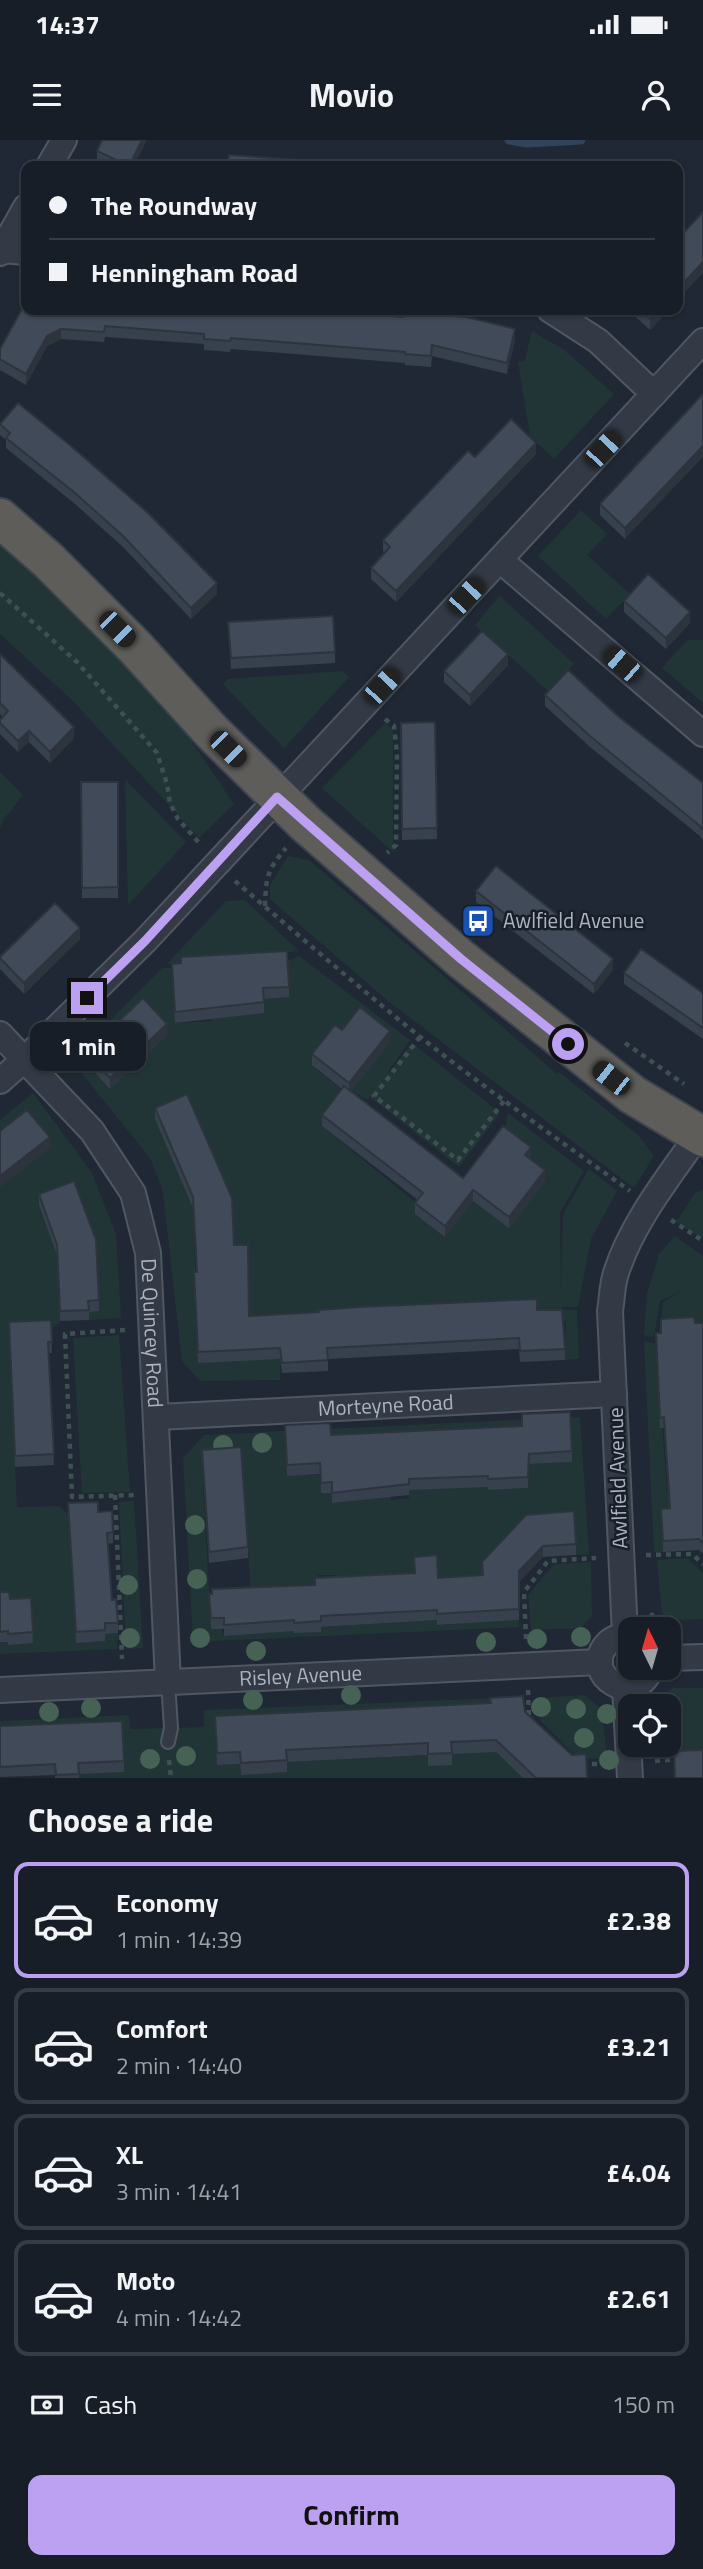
<!DOCTYPE html>
<html lang="en">
<head>
<meta charset="utf-8">
<style>
	:root { --surface:#171e27; --page:#242b33; --text:#f1f3f6; --muted:#9ea2a7; --line:#363c44; --accent:#bca0f2 }
	body { margin:0; font-family:"Titillium Web",sans-serif; background:var(--page); color:var(--text); height:100vh; display:flex; flex-direction:column; font-size:26px; white-space:nowrap }
	* { box-sizing:border-box; margin:0 }
	p { font-size:23px; color:var(--muted) }
	.icon { flex:none; width:38px; height:38px; fill:none; stroke:currentColor; stroke-width:2; stroke-linecap:round; stroke-linejoin:round }
	.map { position:relative; height:1638px; overflow:hidden }
	.sheet { display:flex; flex-direction:column; background:var(--surface); flex:1 }
	.sheet>* { flex:none }
	.top-card { position:absolute; left:21px; top:21px; width:662px; height:154px; border-radius:14px; box-shadow:0 2px 5px #0004,0 0 0 2px var(--line); display:grid; align-content:center; height:154px; padding:0 28px; background:var(--surface) }
	.needle { width:46px; rotate:355deg }
	.controls { position:absolute; left:618px; top:1477px; display:grid; gap:14px }
	.controls a { display:grid; place-items:center; width:63px; height:63px; border-radius:14px; background:var(--surface); box-shadow:0 2px 5px #0004,0 0 0 2px var(--line); font-size:35px }
	.end { position:absolute; width:32px; height:32px; margin:-16px; border:9px solid #bca0f2; background:#111; box-shadow:0 0 0 4px #111 }
	.from { border-radius:50% }
	.bubble { position:absolute; height:49px; border-radius:14px; background:var(--surface); box-shadow:0 2px 5px #0004,0 0 0 2px var(--line); font-size:23px; font-weight:700; line-height:49px; text-align:center }
	.car { position:absolute; width:21px; height:42px; margin:-21px -10px; border-radius:9px; box-shadow:0 0 5px 2px #0007; background:linear-gradient(#222 24%,#8ab4d8 0 40%,#222 0 76%,#8ab4d8 0 86%,#222 0) }
	.top-card b { display:flex; align-items:center; gap:24px; height:66px; font-size:26px }
	.top-card b+b { border-top:2px solid var(--line) }
	.top-card i { width:18px; height:18px; background:var(--text) }
	ul { padding:0; list-style:none }
	li { display:flex; align-items:center; gap:21px; height:116px; margin:0 14px 10px; padding:0 14px; border:4px solid var(--line); border-radius:14px }
	li div { flex:1 }
	li b { display:block; font-size:26px }
	li em { font-style:normal; font-weight:700 }
	li.current { border-color:var(--accent) }
	li>.icon { width:63px; height:63px; stroke-width:1.5 }
	h2 { padding:0 28px; font-size:32px; line-height:84px }
	.pay { display:flex; align-items:center; gap:18px; height:77px; padding:0 28px; font-size:26px }
	.pay p { margin-inline-start:auto }
	.cta { display:flex; gap:14px; margin-top:auto; padding:14px 28px }
	.cta a { flex:1; height:80px; border-radius:14px; background:var(--accent); color:#111; font-size:28px; font-weight:700; line-height:80px; text-align:center }
	.status { display:flex; justify-content:space-between; align-items:center; height:49px; padding:0 35px; background:var(--surface); direction:ltr }
	.status svg { height:19px; fill:currentColor }
	header { display:flex; justify-content:space-between; align-items:center; height:91px; padding:0 28px; background:var(--surface); font-size:32px; font-weight:700 }
	.map>svg:first-child { display:block }
</style>
</head>
<body>
<div class="status"><b>14:37</b><svg viewBox="0 0 49 12"><path d="M0 12V9h3v3zM5 12V6h3v6zM10 12V3h3v9zM15 12V0h3v12zM26 1h20v11H26zM47 4h2v5h-2z"/></svg></div>
<header><svg class="icon" aria-label="menu" viewBox="0 0 24 24"><path d="M4 6h16M4 12h16M4 18h16"/></svg>Movio<svg class="icon" aria-label="person" viewBox="0 0 24 24"><circle cx="12" cy="8" r="4"/><path d="M4 21q1-7 8-7t8 7"/></svg></header>
<div class="map">
<svg width="703" height="1638" viewBox="0 0 703 1638">
	<rect width="100%" height="100%" fill="#1f2834"/>
	<!-- green -->
	<path fill="#223536" fill-rule="evenodd" d="M532,191l32,19 50,44 -60,65 -24,-23 -12,-74 7,-2z
		M581,370l26,24 -20,21 43,39 -24,25 -68,-63z
		M0,401l72,67 110,119 52,77 -35,34 -126,-137 -73,-67z
		M500,456l74,68 -26,27 -73,-66z
		M687,500h16v63l-41,-35z
		M342,531l7,6 -65,71 -61,-64 5,-5z
		M385,583l8,6v123l-71,-64z
		M0,632l23,23 -20,25 -3,9z
		M125,639l61,63 -58,63z
		M288,716l21,4 248,214 2,-2 79,63 16,21 -20,32 -246,-187 -118,-102v-14z
		M245,760l54,51 -132,13 59,-63z
		M299,816l111,84 -30,44 32,-41 88,70 -41,54 -89,-70 -3,3 -55,-34 27,21 5,10 -22,29 99,81 23,30 59,-100 5,-24 76,58 -24,42 1,78 2,-77 26,-45 28,22 -26,48 -13,68h-16v3h15l2,49 -14,1 1,-39h-29l-257,30v29l-80,1 -18,-20 -19,-169 -13,-34 -79,-98 91,-92h19l-6,55 36,-2v-18l78,-6 -2,-36zM194,1090l45,131 -41,1z
		M33,953l59,80 24,61 5,84 -32,2 -1,-8 11,-1 -41,-46 2,56 -9,9 -42,3 8,174 42,-1 9,8 8,128 29,-1v-7l13,-1 -1,16 -117,5v-12l32,-1 -32,-42v-479z
		M703,1050v49l-27,-17 20,-30z
		M675,1096l28,20v78l-42,-4 2,-28 17,-10 -20,9 -6,36 -10,-2 3,-41 12,-40z
		M119,1195l11,157 -48,1 -9,-155z
		M644,1201l12,3 11,147 36,-1 -42,30 2,32h-9z
		M580,1277l9,137 -13,1 -2,-33 -92,51 3,49 34,-2v7l-326,15 -10,-184 21,-23zM285,1296l237,1 50,25 -43,2 -1,24 -39,2 -1,-13 -79,13v8l-18,2 -1,-9 -39,10 -19,2v-10h-11l-1,-18h-33zM241,1319l13,174 -30,3 -3,-7h-10l-9,-168zM318,1435h18l1,13 78,-5 47,41 -24,1 -1,-5 -116,7 -6,-38z
		M134,1361l9,147 -17,1 -7,-147z
		M687,1418l16,15v46l-29,1 -12,-7 -5,-53z
		M591,1422l1,54 -11,12 -50,2 -3,-35 26,-31z
		M672,1548h31v61l-2,3 -37,2v-9h4v-39h-5v-7z
		M585,1555l17,15 5,49h-28l-38,-38 -2,-23z
		M523,1557l-31,52 32,29h-445l-79,-41v-16l129,-6 1,14 74,-2v-17zM476,1576l-25,38 -165,8 -45,12 -1,-10 -23,1z"/>
	<g fill="none" stroke-linecap="round" stroke-linejoin="round">
		<!-- stream -->
		<path stroke="#33435c" stroke-width="9" d="M509,0l18,3 54,-3"/>
		<defs>
			<path id="service" d="M168,1602l3,-14 -3,-46"/>
			<g id="minor">
				<path d="M49,26l15,-26"/>
				<path d="M2,110l24,2"/>
				<path d="M0,113l26,-46"/>
				<path d="M550,170l48,31 56,53"/>
				<path d="M500,420l203,174"/>
				<path id="s1" d="M0,894l92,97 41,62 15,60 20,429"/>
				<path d="M0,941l26,-23 119,-117 558,-600"/>
				<path id="s2" d="M158,1277l456,-23"/>
				<path d="M625,1495l-15,-324c2,-12 2,-26 6,-38 17,-53 56,-100 87,-145"/>
				<path d="M630,1496c-9,-1 -18,2 -24,9 -25,31 30,64 45,23"/>
				<path d="M668,1518l35,-1"/>
				<path d="M625,1548l5,90"/>
				<path id="s3" d="M0,1550l600,-28"/>
			</g>
			<path id="trunk" d="M0,378l49,43 85,85 78,86 94,92 155,135 172,136 70,42"/>
		</defs>
		<!-- service casing -->
		<use href="#service" stroke="#505763" stroke-width="16"/>
		<!-- minor casing -->
		<use href="#minor" stroke="#505763" stroke-width="28"/>
		<!-- trunk casing -->
		<use href="#trunk" stroke="#3d444f" stroke-width="42"/>
		<!-- path -->
		<path stroke="#3f5053" stroke-width="4.5" stroke-dasharray="5 5" stroke-linecap="butt" d="M0,453l77,69 80,91 10,31 3,19 8,16 22,25
			M385,579l9,7 3,27 -1,92 -9,8
			M235,741c61,52 122,105 184,155 68,54 140,104 211,155
			M265,766c1,-29 2,-36 21,-58
			M420,897l-46,59 84,64 46,-59
			M625,903l59,41
			M671,1080l32,21
			M125,1190l-60,4 7,163 62,-2
			M115,1355l7,164
			M646,1415l46,-1 11,10
			M651,1473l4,7 19,11
			M526,1499l-2,-47 24,-31 48,-3
			M528,1550l1,26 3,3
			M169,1620l2,18
			M655,1621l23,-2
			M582,1624h23"/>
		<!-- service -->
		<use href="#service" stroke="#333a45" stroke-width="12"/>
		<!-- minor -->
		<use href="#minor" stroke="#333a45" stroke-width="24"/>
		<!-- trunk -->
		<use href="#trunk" stroke="#5e5d5a" stroke-width="38"/>
	</g>
	<!-- trees -->
	<g fill="#466255">
		<circle cx="262" cy="1303" r="10"/>
		<circle cx="223" cy="1305" r="10"/>
		<circle cx="195" cy="1385" r="10"/>
		<circle cx="197" cy="1439" r="10"/>
		<circle cx="128" cy="1445" r="10"/>
		<circle cx="581" cy="1497" r="10"/>
		<circle cx="130" cy="1498" r="10"/>
		<circle cx="200" cy="1498" r="10"/>
		<circle cx="537" cy="1499" r="10"/>
		<circle cx="486" cy="1502" r="10"/>
		<circle cx="256" cy="1511" r="10"/>
		<circle cx="351" cy="1555" r="10"/>
		<circle cx="253" cy="1560" r="10"/>
		<circle cx="541" cy="1567" r="10"/>
		<circle cx="91" cy="1568" r="10"/>
		<circle cx="576" cy="1569" r="10"/>
		<circle cx="49" cy="1572" r="10"/>
		<circle cx="607" cy="1574" r="10"/>
		<circle cx="584" cy="1598" r="10"/>
		<circle cx="186" cy="1616" r="10"/>
		<circle cx="150" cy="1619" r="10"/>
		<circle cx="609" cy="1620" r="10"/>
	</g>
	<!-- wall -->
	<path fill="#37404d" d="M97,11l37,15h-27l-10,-5z
		M22,169l493,31 -8,34 -75,-18 -1,11 -26,-2v-2l-174,-14 -1,3 -26,-2v-6l-99,-7 -1,5 -43,-3 -14,7 -21,39 -26,-15v-21z
		M628,170h41l-19,20z
		M703,254l-78,145 -25,-24v-11z
		M0,284l217,170 -26,25 -68,-72 -48,-43 -69,-56v-8l-6,-5z
		M536,314l-140,148 -25,-23v-11l14,-15 -2,-2v-11l92,-83z
		M624,461l66,22 -24,26 -42,-37z
		M228,482l107,30v11l-104,6z
		M0,514l74,84 -24,25 -21,-21 -11,10 -18,-18v-14l3,-3 -3,-3z
		M508,525l-38,41 -26,-24v-11z
		M545,555l158,88v58l-3,-5 -110,-89 -45,-41z
		M435,582l2,117 -35,1 -1,-117z
		M81,642h37v116h-36z
		M476,751l137,79 -19,24 -118,-92z
		M80,799l-56,55 -24,-25v-12z
		M172,824l117,23v10l-25,2v14l-89,10z
		M624,833l79,20v46l-79,-55z
		M342,890l48,12 -39,49 112,87 68,-20 -1,1 15,22 -36,47 -36,-27 -28,36 -30,-23v-11l3,-3 -96,-74v-11l20,-26 -30,-24v-11z
		M167,895l-57,54 -24,-26v-10z
		M155,968l79,137 15,71 288,-6 28,39v11l-45,2 -1,-13 -191,10v12l-46,2 -2,-14 -82,4 -4,-80v-11h3l-4,-64 -38,-89z
		M39,1054l60,106v11l-10,1v8l-29,1 -3,-66 -18,-50z
		M51,1180l1,33h-3l5,112 -39,2 -6,-134z
		M695,1183h8v231l-4,-4 -36,2 -2,-43 8,-1 -5,-80h-4l-4,-84 5,-11z
		M285,1285l46,10 241,16v11l-43,2 -1,24 -40,2v-3l-79,3v5l-77,8v-10h-11l-1,-19 -33,2z
		M202,1310l46,97v11l-39,5z
		M68,1363l30,9 15,20v11l-5,1 4,56 6,23v10l-13,1v7l-29,2z
		M526,1375l50,29v11l-33,2 -24,25v38l-82,5v-5l-116,7v5l-27,1v-2l-70,5v-7h-13l-2,-35 106,-9 167,-10v-13z
		M0,1448v4l10,7 21,-1 2,45 -25,2v-3h-8z
		M525,1572l62,66h-64l-27,-26 -44,2v11l-24,1v-11l-141,7v10l-46,3 -1,-11 -23,1 -2,-49z
		M0,1586l124,35v11l-45,2v4h-24v-3l-55,2z"/>
	<!-- shaded-wall -->
	<path fill="#2d343e" d="M142,0h5l-13,26h-5z
		M703,122v11l-26,28v-11z
		M659,170h10l-19,20v-11z
		M61,189v10l-14,7 -21,39v-11l21,-38z
		M515,189v11l-8,34v-11z
		M536,303v11l-140,148v-11z
		M703,306v11l-78,82v-11z
		M217,443v11l-26,25v-11z
		M690,472v11l-24,26v-11z
		M508,514v11l-38,41v-11z
		M74,587v11l-24,25v-11z
		M29,591v11l-11,10v-11z
		M80,788v11l-56,55v-11z
		M613,819v11l-19,24v-10z
		M167,884v11l-57,54v-11z
		M390,891v11l-41,52v-11z
		M50,997v11l-50,39v-11z
		M531,1007v11l-6,8v-11z
		M545,1030v11l-36,47v-11z
		M473,1050v11l-28,36v-11z
		M543,1406v11l-24,25v-11z"/>
	<!-- building -->
	<path fill="#404a59" stroke="#2d343e" stroke-width="2" d="M102,0h40l-13,26 -32,-15z
		M229,15l147,11h-148z
		M703,72v50l-26,28v-50z
		M26,167v3h290l87,7 1,-4 63,4 48,12 -8,34 -75,-18 -1,11 -26,-2v-2l-174,-14 -1,3 -26,-2v-5l-99,-8 -1,6 -43,-3 -14,7 -21,38 -26,-15v-10l22,-40z
		M639,170h20l-9,9z
		M703,254v52l-78,82 -25,-24z
		M18,263l53,43 77,67 69,70 -26,25 -68,-72 -48,-43 -69,-55 4,-5 -10,-9z
		M511,279l25,24 -140,148 -25,-23 19,-21 -7,-7 85,-89 7,6z
		M648,434l42,38 -24,26 -42,-37z
		M333,476l2,36 -104,6 -3,-36z
		M482,491l26,23 -38,41 -26,-24z
		M0,514l74,73 -24,25 -21,-21 -11,10 -18,-18v-3l8,-9 -8,-8z
		M568,530l51,47 84,66v47l-3,-4 -110,-90 -45,-41z
		M435,582l2,106 -35,1 -1,-106z
		M81,642h37v105l-36,1z
		M496,726l117,93 -19,25 -118,-93z
		M55,763l25,25 -56,55 -24,-25v-1z
		M641,809l62,44v35l-79,-55z
		M287,811l2,36 -26,1 1,14 -89,10 -3,-48 9,-1v-6z
		M143,858l24,26 -57,54 -24,-25z
		M360,867l30,24 -41,52 -37,-29 23,-29 7,5z
		M344,946l119,92 40,-52 28,21 -6,8 20,15 -36,47 -36,-27 -28,36 -30,-23 8,-10 -101,-78z
		M187,954l45,104 2,47h14l1,71 70,-4v-2l40,-3 178,-8v11h25l3,39 -45,2 -1,-13 -192,10 1,12 -46,3 -2,-15 -82,4 -4,-80h3l-4,-75 -38,-89z
		M27,970l23,27 -50,39v-45z
		M74,1041l22,59 3,60 -11,1 1,9 -29,1 -3,-66 -18,-51z
		M694,1177l1,6h8v220l-4,-4 -36,2 -2,-32 9,-1 -6,-91 -4,1 -4,-85h5v-14z
		M51,1180l1,22h-4l6,112 -39,2 -6,-134z
		M570,1272l2,39 -43,3 -1,23 -40,2v-3l-79,3v5l-77,9v-11l-11,1 -1,-20 -33,2 -2,-40 45,-2 1,12 191,-9v-12z
		M241,1307l7,100 -39,5 -7,-102z
		M98,1362v10l14,-1 1,21 -6,1 5,67 4,-1 2,24h-13v7l-29,2 -8,-129z
		M574,1371l2,33 -33,2 -24,25v38l-82,5v-4l-116,6v5l-27,2v-3l-70,5v-7h-13l-2,-24h3v-5l103,-4v-7l100,-5 -1,-16 23,-2 1,23 45,-3 -1,-13 44,-47z
		M0,1448v4h9l1,7 21,-1 2,34 -25,2v-3l-8,1z
		M523,1556l2,16 47,43 14,-1 1,24h-51l-40,-38 -45,2 1,11 -24,1v-11l-142,7 1,10 -46,3 -1,-11 -23,1 -2,-37 276,-13 -1,-5z
		M122,1581l2,40 -46,2 1,11 -23,1 -1,-11 -55,3v-41z
		M703,1610v28h-28l-1,-27z"/>
	<g fill="none" stroke-linecap="round" stroke-linejoin="round">
		<!-- route -->
		<path stroke="#bca0f2" stroke-width="9" d="M87,858l58,-57 132,-144 184,162 107,85"/>
	</g>
	<!-- icons -->
	<defs>
		<symbol id="bus-square" viewBox="-11 -11 22 22"><rect x="-9" y="-9" width="18" height="18" rx="4" fill="#1a4fb4" stroke="#181f29"/><path d="M-5-6H5V4H4V6H2V4H-2V6H-4V4H-5ZM-3.5-4V0h7V-4ZM-3.5 1.2v1.5H-2V1.2ZM2 1.2v1.5H3.5V1.2Z" fill="#fff"/></symbol>
	</defs>
	<g fill-rule="evenodd">
		<use href="#bus-square" x="459" y="762" width="38" height="38"/>
	</g>
	<g text-anchor="middle" stroke-width="5" stroke-linejoin="round" paint-order="stroke">
		<!-- poi labels -->
		<g font-size="21" fill="#acb4c2" stroke="#181f29" text-anchor="start">
			<text x="503" y="788">Awlfield Avenue</text>
		</g>
		<!-- street labels -->
		<g font-size="21" fill="#acb4c2" stroke="#181f29">
			<text dy="7" stroke="none"><textPath href="#s1" startOffset="350">De Quincey Road</textPath></text>
			<text dy="7" stroke="none"><textPath href="#s2" startOffset="228">Morteyne Road</textPath></text>
			<text transform="translate(618 1338) rotate(-92)" y="7">Awlfield Avenue</text>
			<text dy="7" stroke="none"><textPath href="#s3" startOffset="301">Risley Avenue</textPath></text>
		</g>
	</g>
</svg>
<div class="controls">
<a><svg class="needle" viewBox="-14 -14 28 28"><path d="M0-13l5 13h-10z" fill="#e53935"/><path d="M0 13l5-13h-10z" fill="#9ea2a7"/></svg></a>
<a><svg class="icon" aria-label="locate" viewBox="0 0 24 24"><circle cx="12" cy="12" r="6"/><path d="M12 2v4M12 18v4M2 12h4M18 12h4"/></svg></a>
</div>
<i class="end from" style="left:568px;top:904px"></i>
<i class="end" style="left:87px;top:858px"></i>
<div class="bubble" style="left:30px;top:882px;width:116px">1 min</div>
<i class="car" style="left:603px;top:309px;rotate:43deg"></i>
<i class="car" style="left:466px;top:456px;rotate:43deg"></i>
<i class="car" style="left:117px;top:489px;rotate:135deg"></i>
<i class="car" style="left:622px;top:524px;rotate:311deg"></i>
<i class="car" style="left:382px;top:546px;rotate:43deg"></i>
<i class="car" style="left:228px;top:609px;rotate:135deg"></i>
<i class="car" style="left:611px;top:938px;rotate:308deg"></i>
<div class="top-card">
<b><i class="from"></i>The Roundway</b>
<b><i></i>Henningham Road</b>
</div>
</div>
<section class="sheet">
<h2>Choose a ride</h2>
<ul>
<li class="current"><svg class="icon" aria-label="car" viewBox="0 0 24 24"><path d="M5 17H2v-5l4-1 3-4h7l3 4 3 1v5h-3M9 17h6M6 11h13"/><circle cx="7" cy="17" r="2"/><circle cx="17" cy="17" r="2"/></svg><div><b>Economy</b><p>1 min · 14:39</p></div><em>£2.38</em></li>
<li><svg class="icon" aria-label="car" viewBox="0 0 24 24"><path d="M5 17H2v-5l4-1 3-4h7l3 4 3 1v5h-3M9 17h6M6 11h13"/><circle cx="7" cy="17" r="2"/><circle cx="17" cy="17" r="2"/></svg><div><b>Comfort</b><p>2 min · 14:40</p></div><em>£3.21</em></li>
<li><svg class="icon" aria-label="car" viewBox="0 0 24 24"><path d="M5 17H2v-5l4-1 3-4h7l3 4 3 1v5h-3M9 17h6M6 11h13"/><circle cx="7" cy="17" r="2"/><circle cx="17" cy="17" r="2"/></svg><div><b>XL</b><p>3 min · 14:41</p></div><em>£4.04</em></li>
<li><svg class="icon" aria-label="car" viewBox="0 0 24 24"><path d="M5 17H2v-5l4-1 3-4h7l3 4 3 1v5h-3M9 17h6M6 11h13"/><circle cx="7" cy="17" r="2"/><circle cx="17" cy="17" r="2"/></svg><div><b>Moto</b><p>4 min · 14:42</p></div><em>£2.61</em></li>
</ul>
<div class="pay"><svg class="icon" aria-label="cash" viewBox="0 0 24 24"><path d="M3 7h18v10H3z"/><circle cx="12" cy="12" r="2"/></svg>Cash<p>150 m</p></div>
<div class="cta"><a>Confirm</a></div>
</section>
</body>
</html>
